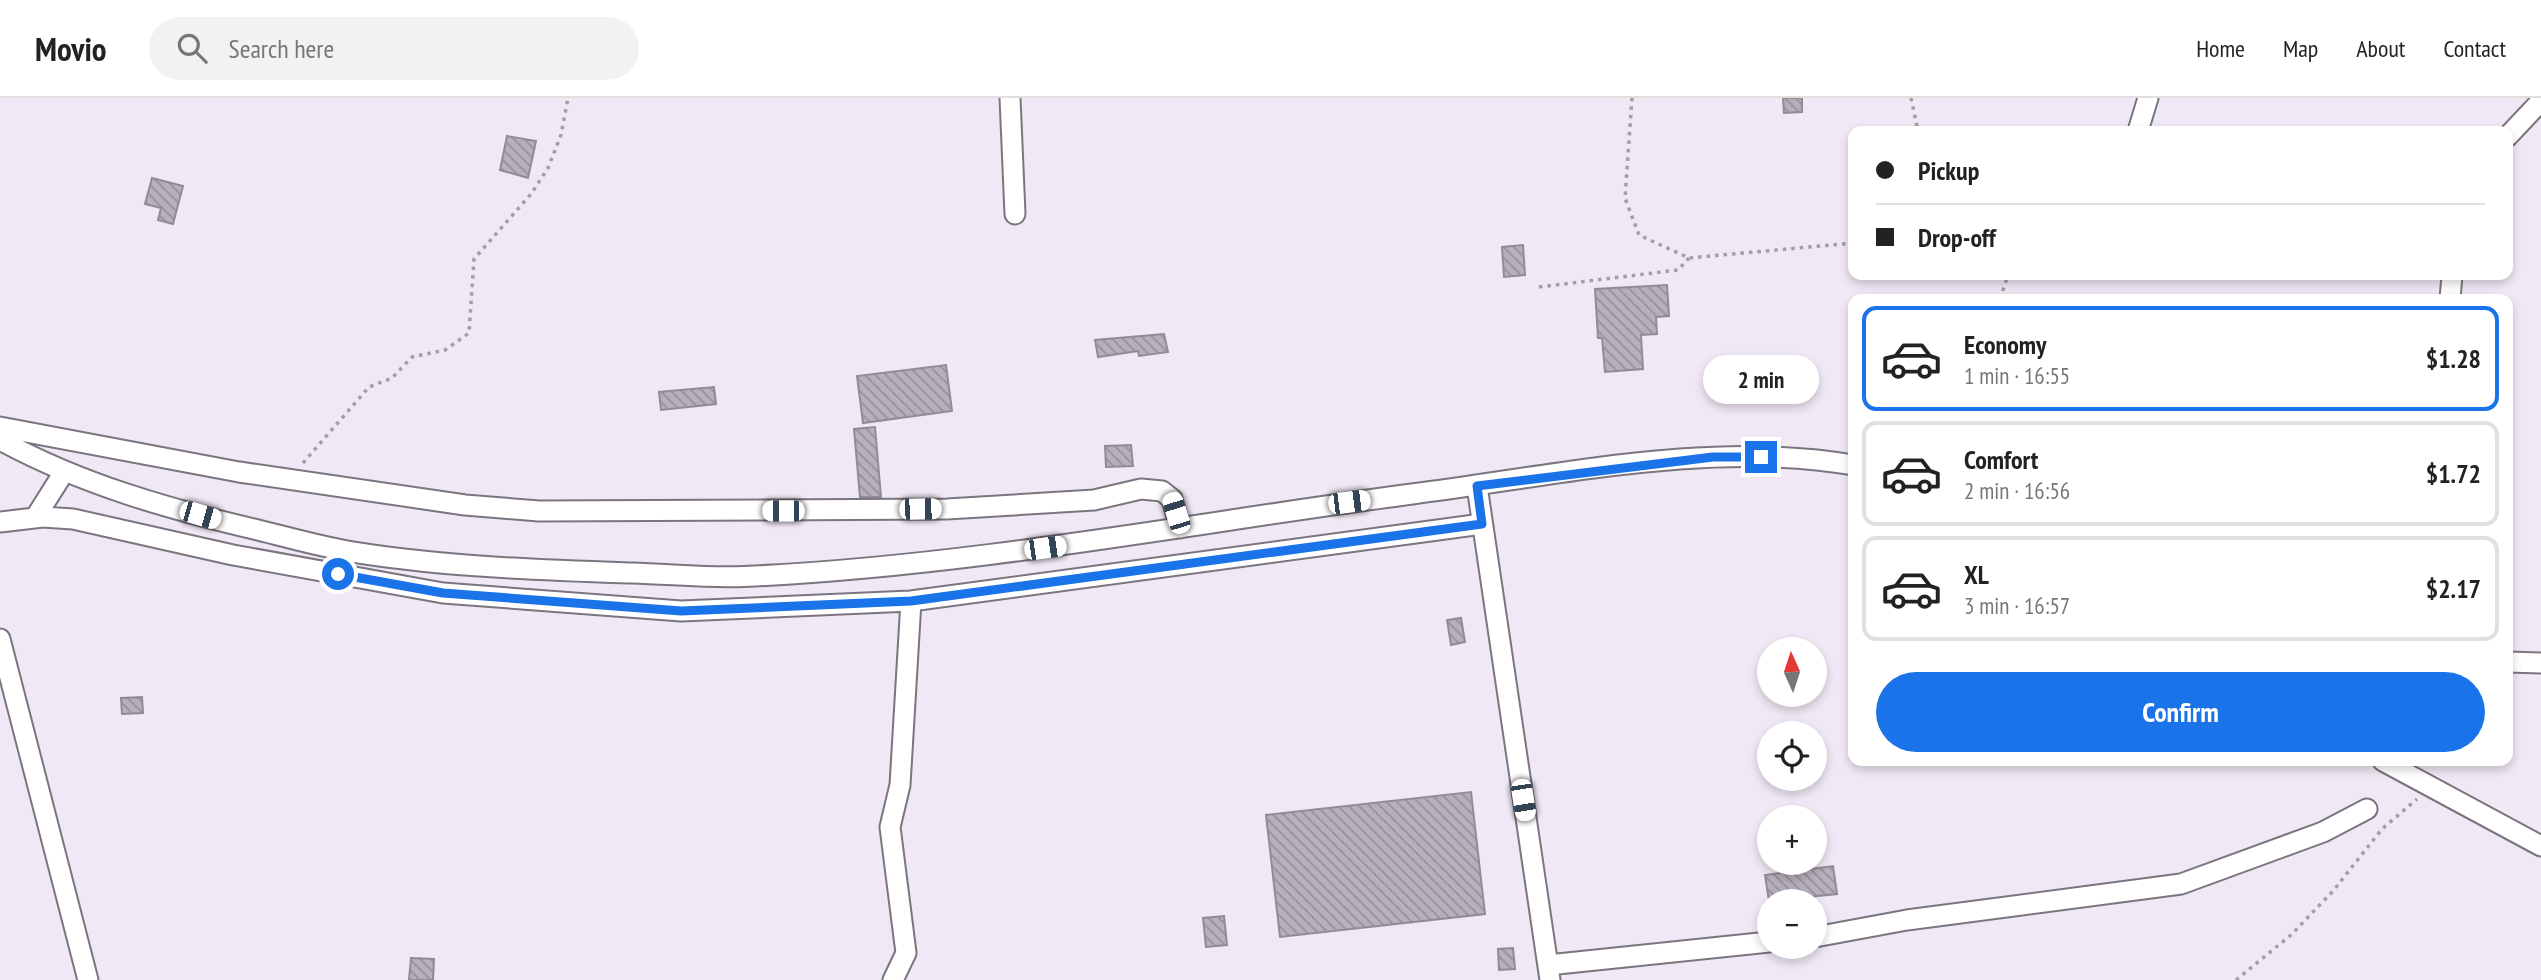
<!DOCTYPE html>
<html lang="en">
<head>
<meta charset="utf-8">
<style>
	:root { --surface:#fff; --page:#f2f2f2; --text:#222; --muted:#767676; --line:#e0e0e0; --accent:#1a73e8 }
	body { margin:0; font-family:"PT Sans Narrow",sans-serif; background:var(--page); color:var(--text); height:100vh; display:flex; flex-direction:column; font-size:26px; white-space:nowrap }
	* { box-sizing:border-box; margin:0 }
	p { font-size:23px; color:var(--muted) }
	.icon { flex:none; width:38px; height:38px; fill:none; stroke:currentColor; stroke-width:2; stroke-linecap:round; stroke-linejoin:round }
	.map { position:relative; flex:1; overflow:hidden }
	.details { position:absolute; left:1848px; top:196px; width:665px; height:472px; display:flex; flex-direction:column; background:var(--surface); border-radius:14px; box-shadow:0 4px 10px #0003 }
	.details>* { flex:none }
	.hud { position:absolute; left:1848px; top:28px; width:665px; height:154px; border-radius:14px; box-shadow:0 4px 10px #0003; display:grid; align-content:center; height:154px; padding:0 28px; background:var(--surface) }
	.needle { width:46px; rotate:357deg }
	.controls { position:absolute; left:1757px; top:539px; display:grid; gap:14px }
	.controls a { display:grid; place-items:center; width:70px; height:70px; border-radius:50%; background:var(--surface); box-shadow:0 4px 10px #0003; font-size:35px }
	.end { position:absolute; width:32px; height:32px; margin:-16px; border:9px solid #1a73e8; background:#fff; box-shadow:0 0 0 4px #fff }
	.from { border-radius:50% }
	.bubble { position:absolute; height:49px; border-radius:24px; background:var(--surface); box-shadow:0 4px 10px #0003; font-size:23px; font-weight:600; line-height:49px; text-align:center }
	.car { position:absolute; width:21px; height:42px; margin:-21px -10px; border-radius:9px; box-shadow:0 0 5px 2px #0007; background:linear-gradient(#fff 24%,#345 0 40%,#fff 0 76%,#345 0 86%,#fff 0) }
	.hud b { display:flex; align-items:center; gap:24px; height:66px; font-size:26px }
	.hud b+b { border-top:2px solid var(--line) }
	.hud i { width:18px; height:18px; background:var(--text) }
	ul { padding:12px 0 0; list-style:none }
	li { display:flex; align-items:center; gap:21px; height:105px; margin:0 14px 10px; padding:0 14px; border:4px solid var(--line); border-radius:14px }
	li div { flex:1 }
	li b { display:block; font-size:26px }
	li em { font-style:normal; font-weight:600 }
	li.active { border-color:var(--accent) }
	li>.icon { width:63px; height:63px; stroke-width:1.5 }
	.button { display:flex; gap:14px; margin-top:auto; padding:14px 28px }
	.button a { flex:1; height:80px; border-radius:42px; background:var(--accent); color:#fff; font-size:28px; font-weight:600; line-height:80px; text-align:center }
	header { display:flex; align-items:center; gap:42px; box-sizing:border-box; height:98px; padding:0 35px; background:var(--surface); border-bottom:2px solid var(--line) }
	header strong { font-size:33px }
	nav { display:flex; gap:38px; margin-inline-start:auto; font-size:24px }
	.search { width:490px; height:63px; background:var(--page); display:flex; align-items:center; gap:18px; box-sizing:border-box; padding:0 24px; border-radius:38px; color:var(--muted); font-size:26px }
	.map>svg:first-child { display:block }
</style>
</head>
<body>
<header>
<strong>Movio</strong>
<div class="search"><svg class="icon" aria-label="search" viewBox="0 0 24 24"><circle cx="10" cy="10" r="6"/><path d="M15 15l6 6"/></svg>Search here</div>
<nav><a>Home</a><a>Map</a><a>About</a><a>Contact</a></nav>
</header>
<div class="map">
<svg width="2541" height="882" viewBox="0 0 2541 882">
	<defs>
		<pattern id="building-back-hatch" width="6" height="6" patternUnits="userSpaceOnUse" patternTransform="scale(1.75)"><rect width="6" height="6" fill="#b7b0bc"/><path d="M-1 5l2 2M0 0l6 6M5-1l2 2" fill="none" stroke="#96909a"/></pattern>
	</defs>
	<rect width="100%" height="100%" fill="#f0e8f4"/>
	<!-- building -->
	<path fill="url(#building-back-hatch)" stroke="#928b96" stroke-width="2" d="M1783,0h19v14l-18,1z
		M507,38l29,5 -8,37 -28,-8z
		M152,80l31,8 -10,38 -15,-4 3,-12 -16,-4z
		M1523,147l2,30 -21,2 -2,-30z
		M1667,187l2,31 -13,1 1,17 -16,1 2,34 -38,3 -3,-34h-4l-3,-49z
		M1164,236l4,18 -29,4 -1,-5 -40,6 -3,-17z
		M946,267l6,46 -89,12 -6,-47z
		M714,289l2,17 -55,6 -2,-18z
		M875,329l6,70h-21l-6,-68z
		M1131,347l2,21 -27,1 -1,-21z
		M1461,520l4,24 -14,3 -4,-25z
		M142,599l1,16 -21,1 -1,-16z
		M1471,694l14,122 -205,23 -14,-122z
		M1833,768l4,28 -68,7 -4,-26z
		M1224,818l3,29 -21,2 -3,-29z
		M1513,850l2,21 -16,1 -1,-21z
		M411,860l23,1 -1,21h-24z"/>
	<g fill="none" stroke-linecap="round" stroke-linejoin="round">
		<defs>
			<path id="minor" d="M1010,0l5,116
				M2138,33l10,-33
				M2508,38l33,-35
				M2450,201l2,-24
				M0,329l239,45 226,33 74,6 408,-2 147,-9 47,-11 21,2 10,8 8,29
				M0,342c81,44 168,69 258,90 33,8 67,18 101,23 90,14 183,17 273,20 41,1 83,6 123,3 221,-11 438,-53 657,-82 142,-18 299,-54 441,-29
				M1477,388l73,494
				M35,420l29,-46
				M0,424l43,-5 30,2 160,36 210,38 238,18 230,-10 571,-77
				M0,541l88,341
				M2508,564l33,1
				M2383,663l158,85
				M1815,839l92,-17 274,-36 142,-52 44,-23
				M1548,867l221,-23
				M893,882l13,-27 -16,-126 10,-42 11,-184"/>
		</defs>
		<!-- minor casing -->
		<use href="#minor" stroke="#7b757f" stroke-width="23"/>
		<!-- path -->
		<path stroke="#a39da6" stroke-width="3.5" stroke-dasharray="3.5 5" stroke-linecap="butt" d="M1632,0l-7,100 14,37 50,23 164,-15
			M1911,0l7,33
			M1539,189l139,-17 11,-12
			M2000,201l8,-24
			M303,365l66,-76 23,-9 20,-21 33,-7 24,-17 5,-74 57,-65 17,-26 13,-33 7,-37
			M2236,882l55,-45 42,-44 49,-62 35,-30"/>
		<!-- minor -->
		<use href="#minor" stroke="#fff" stroke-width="19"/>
	</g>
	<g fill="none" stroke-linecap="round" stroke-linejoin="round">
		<!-- route -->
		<path stroke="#1a73e8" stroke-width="9" d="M338,476l105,19 238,18 230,-10 571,-77 -5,-38 236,-29h48"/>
	</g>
</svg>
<div class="controls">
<a><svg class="needle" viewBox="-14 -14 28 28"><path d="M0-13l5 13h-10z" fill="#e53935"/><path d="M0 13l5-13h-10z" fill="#767676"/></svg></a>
<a><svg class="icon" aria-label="locate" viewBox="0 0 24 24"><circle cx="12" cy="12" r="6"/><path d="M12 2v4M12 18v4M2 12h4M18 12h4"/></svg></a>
<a>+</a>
<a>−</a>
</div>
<i class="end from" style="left:338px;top:476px"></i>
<i class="end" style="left:1761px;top:359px"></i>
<div class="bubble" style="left:1703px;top:257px;width:116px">2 min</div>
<i class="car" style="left:1349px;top:404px;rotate:83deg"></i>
<i class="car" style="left:920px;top:411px;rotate:89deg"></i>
<i class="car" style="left:783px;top:413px;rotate:270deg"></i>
<i class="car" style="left:1176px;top:415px;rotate:343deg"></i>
<i class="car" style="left:200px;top:417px;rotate:106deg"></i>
<i class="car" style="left:1045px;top:450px;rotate:82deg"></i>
<i class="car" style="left:1523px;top:702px;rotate:171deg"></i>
<div class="hud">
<b><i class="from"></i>Pickup</b>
<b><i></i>Drop-off</b>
</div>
<section class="details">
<ul>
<li class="active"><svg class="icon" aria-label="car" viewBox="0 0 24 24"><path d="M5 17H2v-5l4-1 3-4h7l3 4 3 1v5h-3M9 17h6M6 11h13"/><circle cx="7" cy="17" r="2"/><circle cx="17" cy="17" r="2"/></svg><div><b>Economy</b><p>1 min · 16:55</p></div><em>$1.28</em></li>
<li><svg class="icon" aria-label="car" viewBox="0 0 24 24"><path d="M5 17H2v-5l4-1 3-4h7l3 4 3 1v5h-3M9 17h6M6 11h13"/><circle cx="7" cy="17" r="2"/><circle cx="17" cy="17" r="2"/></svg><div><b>Comfort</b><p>2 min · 16:56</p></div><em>$1.72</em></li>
<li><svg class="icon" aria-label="car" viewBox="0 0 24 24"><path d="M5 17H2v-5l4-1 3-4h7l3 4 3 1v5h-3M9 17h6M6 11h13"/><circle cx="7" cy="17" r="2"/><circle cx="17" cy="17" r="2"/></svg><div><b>XL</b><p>3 min · 16:57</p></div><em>$2.17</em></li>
</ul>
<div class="button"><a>Confirm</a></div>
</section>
</div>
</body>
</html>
